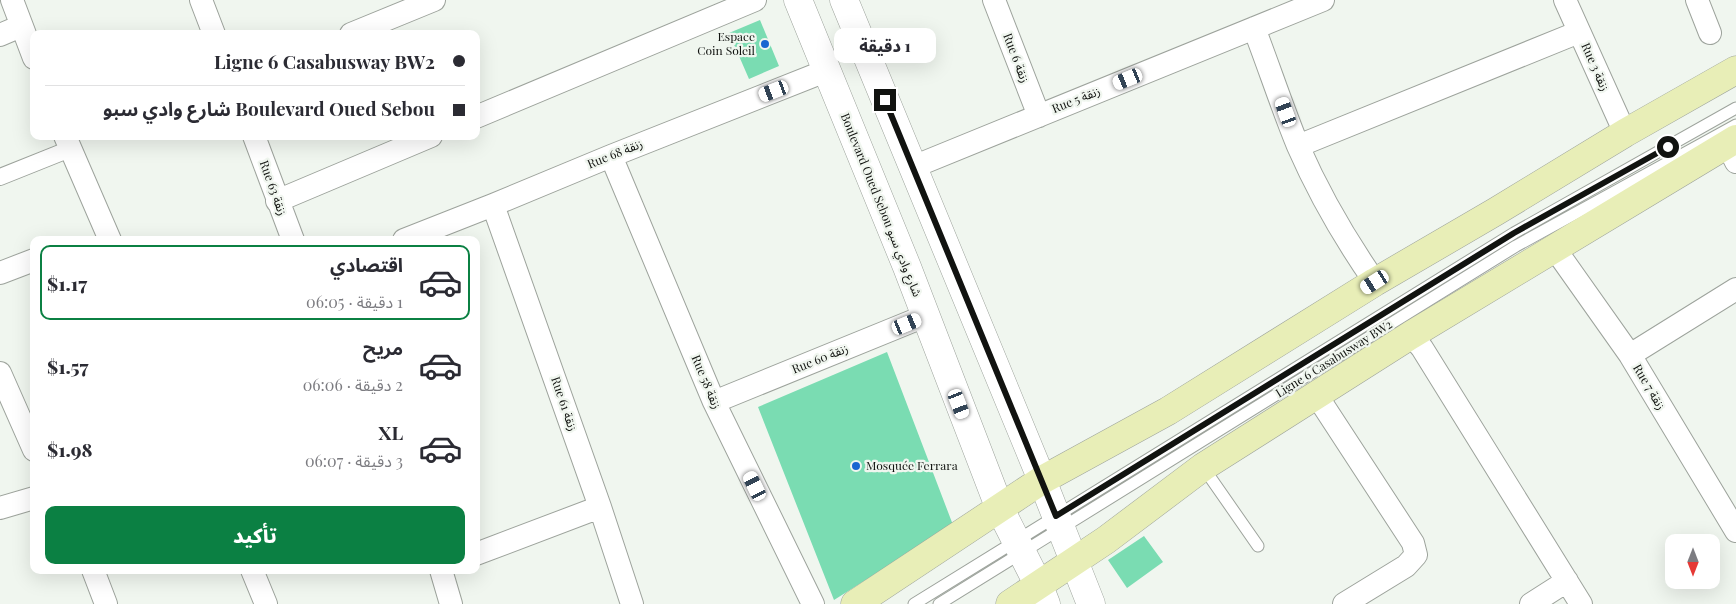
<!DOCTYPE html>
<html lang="ar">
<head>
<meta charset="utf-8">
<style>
	:root { --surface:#fff; --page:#f2f2f3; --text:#2b2b33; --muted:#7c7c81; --line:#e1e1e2; --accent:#0b8043 }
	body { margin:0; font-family:"Playfair Display","Noto Sans Arabic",serif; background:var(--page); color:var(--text); direction:rtl; height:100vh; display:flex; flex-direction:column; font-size:19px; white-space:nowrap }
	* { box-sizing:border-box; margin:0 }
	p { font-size:16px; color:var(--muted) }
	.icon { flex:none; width:28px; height:28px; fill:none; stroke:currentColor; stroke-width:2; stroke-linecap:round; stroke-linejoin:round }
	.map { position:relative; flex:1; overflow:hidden; direction:ltr }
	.panel { position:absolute; left:30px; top:236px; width:450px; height:338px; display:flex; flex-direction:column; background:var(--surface); border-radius:10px; box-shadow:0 5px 20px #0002; direction:rtl }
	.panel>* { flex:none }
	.banner { position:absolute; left:30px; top:30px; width:450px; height:110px; border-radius:10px; box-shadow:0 5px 20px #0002; direction:rtl; display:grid; align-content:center; height:110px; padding:0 15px; background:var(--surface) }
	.needle { width:32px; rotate:180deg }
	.fabs { position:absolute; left:1665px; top:534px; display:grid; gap:10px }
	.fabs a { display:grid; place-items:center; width:55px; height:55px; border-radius:10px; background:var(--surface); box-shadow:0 5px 20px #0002; font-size:25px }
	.end { position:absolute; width:22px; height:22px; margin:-11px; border:6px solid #111310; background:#fff; box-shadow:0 0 0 2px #fff }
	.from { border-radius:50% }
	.bubble { position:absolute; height:35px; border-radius:10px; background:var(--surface); box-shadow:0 5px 20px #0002; font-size:16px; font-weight:800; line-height:35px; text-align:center; direction:rtl }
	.car { position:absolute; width:15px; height:30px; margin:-15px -8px; border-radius:6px; box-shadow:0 0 4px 1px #0007; background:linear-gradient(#fff 24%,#345 0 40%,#fff 0 76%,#345 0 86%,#fff 0) }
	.banner b { display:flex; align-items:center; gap:18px; height:48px; font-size:19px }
	.banner b+b { border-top:1px solid var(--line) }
	.banner i { width:12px; height:12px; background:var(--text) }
	ul { padding:9px 0 0; list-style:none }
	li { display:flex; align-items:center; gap:15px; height:75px; margin:0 10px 8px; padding:0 5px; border:2px solid transparent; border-radius:10px }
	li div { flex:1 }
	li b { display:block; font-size:19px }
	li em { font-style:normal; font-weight:800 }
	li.on { border-color:var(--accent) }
	li>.icon { width:45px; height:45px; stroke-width:1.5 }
	.primary-button { display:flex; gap:10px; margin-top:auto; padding:10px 15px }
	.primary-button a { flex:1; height:58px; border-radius:10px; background:var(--accent); color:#fff; font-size:20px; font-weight:800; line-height:58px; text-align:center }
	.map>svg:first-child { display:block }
</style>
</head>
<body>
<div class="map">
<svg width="1736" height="604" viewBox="0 0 1736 604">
	<rect width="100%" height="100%" fill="#f0f6ef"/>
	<!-- building -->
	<path fill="#7adcb2" d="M760,20l19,46 -30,13 -20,-46z
		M887,352l66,173 -119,75 -76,-193z
		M1144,536l19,26 -36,26 -19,-28z"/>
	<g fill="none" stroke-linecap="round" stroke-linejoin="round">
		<defs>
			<path id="service" d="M1203,467l55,79
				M914,604l600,-371 222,-125
				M939,604l577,-358 220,-121"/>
			<path id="pedestrian" d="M0,177l70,-28"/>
			<path id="minor" d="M12,0l22,58
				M201,0l13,34
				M994,0l45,116
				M1565,0l60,133
				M1697,0l13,33
				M1254,28c15,39 28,79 44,118 21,48 47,93 77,136
				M351,34l83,-34
				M0,35l21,-9
				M476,117l279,-117
				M65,136l45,104
				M254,136l39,104
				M1727,144l9,18
				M1298,146l281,-114
				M611,156l103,246 99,202
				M913,167l410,-167
				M277,201l154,-65
				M493,205l107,302 32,97
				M404,240l89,-35 118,-49 217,-86
				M1555,249l75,106 106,176
				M0,273l34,-13
				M1411,335l11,13 159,256
				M1630,355l106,-66
				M0,373l34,77
				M1317,396l96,147 3,12 -10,11 -62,38
				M714,402l211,-86
				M0,508l34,-10
				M476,554l124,-47
				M93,570l13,34
				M252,570l14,34
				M441,570l10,34
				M1531,604l36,-23"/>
			<path id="tertiary" d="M798,0l109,267 93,242 39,77 7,18
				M844,0l198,480 49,124"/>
			<path id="secondary" d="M855,604l187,-124 126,-69 207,-129 120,-70 130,-79 111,-63
				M1010,604l96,-64 97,-73 208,-132 325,-196"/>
		</defs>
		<!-- service casing -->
		<use href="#service" stroke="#9da39c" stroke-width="13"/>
		<!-- pedestrian casing -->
		<use href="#pedestrian" stroke="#9da39c" stroke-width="18"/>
		<!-- minor casing -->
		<use href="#minor" stroke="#9da39c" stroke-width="24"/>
		<!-- tertiary casing -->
		<use href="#tertiary" stroke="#9da39c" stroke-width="29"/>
		<!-- secondary casing -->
		<use href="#secondary" stroke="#9da39c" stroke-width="29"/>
		<!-- service -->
		<use href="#service" stroke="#fff" stroke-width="11"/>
		<!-- pedestrian -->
		<use href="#pedestrian" stroke="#fff" stroke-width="16"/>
		<!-- minor -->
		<use href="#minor" stroke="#fff" stroke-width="22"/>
		<!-- tertiary -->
		<use href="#tertiary" stroke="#fff" stroke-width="28"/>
		<!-- secondary -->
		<use href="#secondary" stroke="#e8eeb7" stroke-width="28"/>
	</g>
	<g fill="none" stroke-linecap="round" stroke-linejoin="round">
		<!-- route -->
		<path stroke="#111310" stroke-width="6" d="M885,100l171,416 458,-283 154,-86"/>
	</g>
	<!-- markers -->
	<g fill="#1966d1" stroke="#f0f6ef" stroke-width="2">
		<circle cx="765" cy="44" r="5"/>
		<circle cx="856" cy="466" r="5"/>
	</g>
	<g text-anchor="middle" stroke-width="4.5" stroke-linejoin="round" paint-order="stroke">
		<!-- poi labels -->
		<g font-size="12" fill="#111310" stroke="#f0f6ef" text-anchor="end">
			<text x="755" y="41">Espace<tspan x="755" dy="14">Coin Soleil</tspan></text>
			<text x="866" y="470" text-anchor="start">Mosquée Ferrara</text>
		</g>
		<!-- street labels -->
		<g font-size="12" fill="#111310" stroke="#f0f6ef">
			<text transform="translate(1016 58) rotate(69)" y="4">Rue 6 زنقة</text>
			<text transform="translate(1595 67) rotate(66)" y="4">Rue 3 زنقة</text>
			<text transform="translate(1076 100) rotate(-22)" y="4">Rue 5 زنقة</text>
			<text transform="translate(615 154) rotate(-22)" y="4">Rue 68 زنقة</text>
			<text transform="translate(273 188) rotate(70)" y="4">Rue 63 زنقة</text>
			<text transform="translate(881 205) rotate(68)" y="4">Boulevard Oued Sebou شارع وادي سبو</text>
			<text transform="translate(820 359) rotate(-22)" y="4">Rue 60 زنقة</text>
			<text transform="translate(1334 359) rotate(-32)" y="4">Ligne 6 Casabusway BW2</text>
			<text transform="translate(706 382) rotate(67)" y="4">Rue 58 زنقة</text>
			<text transform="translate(1649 387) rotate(59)" y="4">Rue 7 زنقة</text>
			<text transform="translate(564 404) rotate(71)" y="4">Rue 61 زنقة</text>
		</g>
	</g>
</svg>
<div class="fabs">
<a><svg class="needle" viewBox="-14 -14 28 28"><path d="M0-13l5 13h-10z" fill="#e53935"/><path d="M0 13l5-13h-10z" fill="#7c7c81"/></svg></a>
</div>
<i class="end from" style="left:1668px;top:147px"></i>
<i class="end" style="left:885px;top:100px"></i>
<div class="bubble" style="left:834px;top:28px;width:102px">1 دقيقة</div>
<i class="car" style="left:1128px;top:79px;rotate:248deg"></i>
<i class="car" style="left:774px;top:91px;rotate:249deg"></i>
<i class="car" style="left:1286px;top:112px;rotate:340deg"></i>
<i class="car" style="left:1375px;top:282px;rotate:238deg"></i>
<i class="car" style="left:907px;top:324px;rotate:68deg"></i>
<i class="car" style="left:959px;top:404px;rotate:159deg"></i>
<i class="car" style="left:755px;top:486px;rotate:334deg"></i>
<div class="banner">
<b><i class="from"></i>Ligne 6 Casabusway BW2</b>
<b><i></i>Boulevard Oued Sebou شارع وادي سبو</b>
</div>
<section class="panel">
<ul>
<li class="on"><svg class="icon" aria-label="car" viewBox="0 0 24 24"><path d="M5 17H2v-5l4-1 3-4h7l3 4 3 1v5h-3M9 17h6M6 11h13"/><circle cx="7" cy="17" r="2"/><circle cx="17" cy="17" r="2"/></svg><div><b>اقتصادي</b><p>1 دقيقة · 06:05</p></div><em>$1.17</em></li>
<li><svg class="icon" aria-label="car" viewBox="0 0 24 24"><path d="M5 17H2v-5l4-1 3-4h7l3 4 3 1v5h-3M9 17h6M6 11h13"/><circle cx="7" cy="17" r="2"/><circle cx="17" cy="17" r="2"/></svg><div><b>مريح</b><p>2 دقيقة · 06:06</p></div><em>$1.57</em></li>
<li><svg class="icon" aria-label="car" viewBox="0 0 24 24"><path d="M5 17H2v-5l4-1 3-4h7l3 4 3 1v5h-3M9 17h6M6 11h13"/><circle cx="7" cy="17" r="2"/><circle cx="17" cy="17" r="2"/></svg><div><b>XL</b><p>3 دقيقة · 06:07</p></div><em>$1.98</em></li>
</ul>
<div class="primary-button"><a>تأكيد</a></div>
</section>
</div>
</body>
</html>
